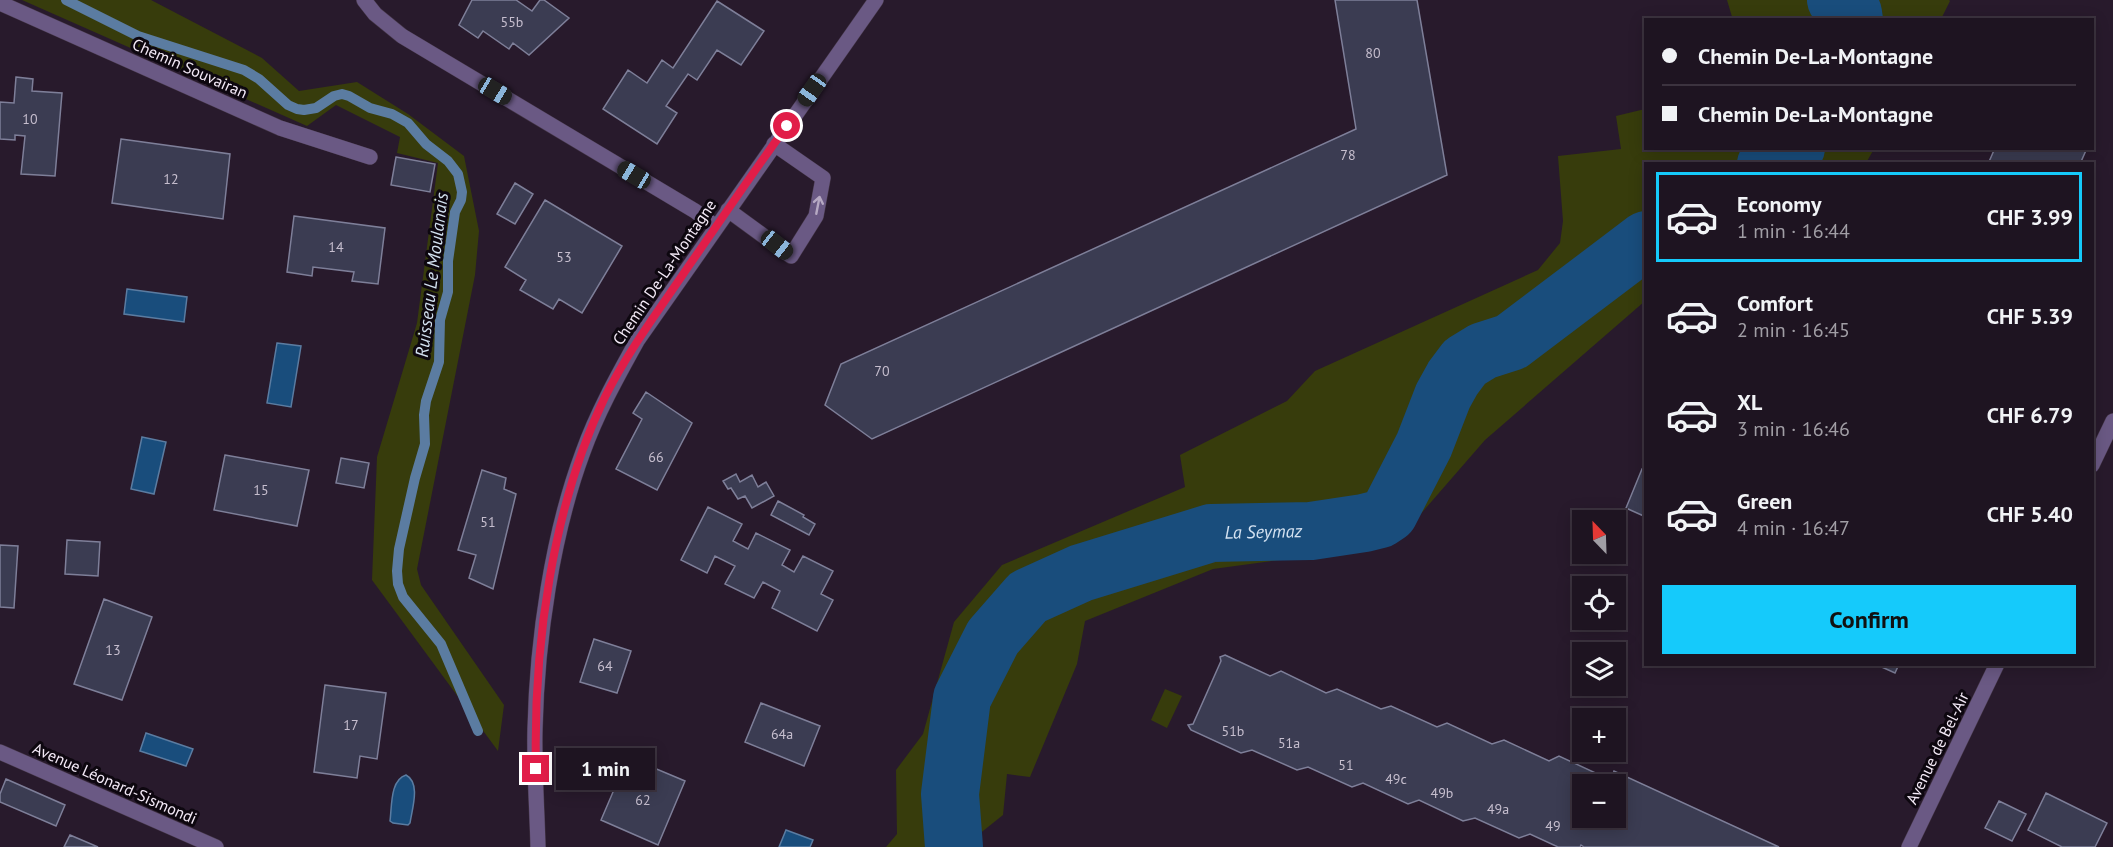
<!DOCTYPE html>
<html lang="en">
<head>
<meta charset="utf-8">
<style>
	:root { --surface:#1e1421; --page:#2b212e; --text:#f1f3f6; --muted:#a19ea5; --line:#3c333f; --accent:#15cafb }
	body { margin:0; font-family:"PT Sans",sans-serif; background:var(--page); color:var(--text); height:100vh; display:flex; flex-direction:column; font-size:22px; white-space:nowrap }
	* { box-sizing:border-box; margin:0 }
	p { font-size:20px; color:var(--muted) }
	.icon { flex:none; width:33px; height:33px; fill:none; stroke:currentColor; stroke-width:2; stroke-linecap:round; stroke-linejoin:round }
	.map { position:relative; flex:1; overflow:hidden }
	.side { position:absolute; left:1644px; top:162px; width:450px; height:504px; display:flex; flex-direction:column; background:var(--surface); border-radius:0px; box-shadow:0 3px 15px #0003,0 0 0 2px var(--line) }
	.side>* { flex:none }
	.banner { position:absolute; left:1644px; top:18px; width:450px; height:132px; border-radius:0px; box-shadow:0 3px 15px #0003,0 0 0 2px var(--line); display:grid; align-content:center; height:132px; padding:0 18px; background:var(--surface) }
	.needle { width:39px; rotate:337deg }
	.buttons { position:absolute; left:1572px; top:510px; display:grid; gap:12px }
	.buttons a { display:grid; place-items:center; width:54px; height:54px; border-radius:0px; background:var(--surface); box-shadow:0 3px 15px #0003,0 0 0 2px var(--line); font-size:30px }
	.end { position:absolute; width:27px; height:27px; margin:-14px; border:8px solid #e11d48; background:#fff; box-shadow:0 0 0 3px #fff }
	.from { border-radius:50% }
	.bubble { position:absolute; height:42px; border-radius:0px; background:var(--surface); box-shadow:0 3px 15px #0003,0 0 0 2px var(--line); font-size:20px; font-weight:700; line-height:42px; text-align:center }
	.car { position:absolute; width:18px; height:36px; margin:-18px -9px; border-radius:8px; box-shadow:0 0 4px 2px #0007; background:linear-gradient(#222 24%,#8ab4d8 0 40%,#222 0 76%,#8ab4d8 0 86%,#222 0) }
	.banner b { display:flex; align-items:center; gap:21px; height:57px; font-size:22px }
	.banner b+b { border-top:2px solid var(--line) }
	.banner i { width:15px; height:15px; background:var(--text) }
	ul { padding:10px 0 0; list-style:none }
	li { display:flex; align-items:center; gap:18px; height:90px; margin:0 12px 9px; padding:0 6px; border:3px solid transparent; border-radius:0px }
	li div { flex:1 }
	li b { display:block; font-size:22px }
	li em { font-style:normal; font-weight:700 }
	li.active { border-color:var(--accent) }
	li>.icon { width:54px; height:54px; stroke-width:1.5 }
	.action { display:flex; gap:12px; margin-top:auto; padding:12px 18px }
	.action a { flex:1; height:69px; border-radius:0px; background:var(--accent); color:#111; font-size:24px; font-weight:700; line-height:69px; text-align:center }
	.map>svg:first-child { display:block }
</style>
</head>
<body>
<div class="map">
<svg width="2113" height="847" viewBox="0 0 2113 847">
	<rect width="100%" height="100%" fill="#281a2c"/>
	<!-- green -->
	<path fill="#373c0c" d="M22,0h129l111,58 37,33 58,-9 51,32 56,42 15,75 -4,44 -58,294 4,16 83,120 -6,46 -126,-171 5,-123 40,-134 21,-160 -41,-10 3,-16 -64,-32 -29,21z
		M1727,0h222l1,1 -9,18 -208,1z
		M1645,109l1,39 228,1 -8,14 -22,-3 -9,4h-189l-1,137 -160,139 -73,84 -73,28 -126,17 -128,52 -8,43 -47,113 -23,-3 -4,41 -25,20 -2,12h-90l11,-13 -1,-64 27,-36 31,-112 48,-57 183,-78 -5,-32 107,-54 28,-30 223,-101 22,-27 3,-22 -5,-65 63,-7 -5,-33z
		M1165,689l17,7 -15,32 -16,-8z"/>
	<!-- water -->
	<path fill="#194d7c" stroke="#5b7ca1" stroke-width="1.5" d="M127,289l60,8 -3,25 -60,-8z
		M277,343l24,3 -10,61 -24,-4z
		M142,437l24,5 -12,52 -23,-5z
		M146,733l47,16 -7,17 -46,-15z
		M406,775c15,8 6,34 4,48l-2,2 -15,-2 -3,-2c2,-15 0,-41 16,-46z
		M786,830l27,10 -3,7h-31z"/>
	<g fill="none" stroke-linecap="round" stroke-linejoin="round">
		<!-- stream -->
		<path stroke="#5b7ca1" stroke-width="10" d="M66,0l72,36 106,34 15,9 29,26 9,4 7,1 12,-2 18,-12 8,-2 7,2 21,12 22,6 16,9 18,21 22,17 10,13 4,18 -1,8 -6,12 -7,49v31l-8,28 -1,42 -13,39 -2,14 1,29 -10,34 -16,71 -2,22 1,13 5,13 38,47 37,87"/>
		<!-- river -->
		<g stroke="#194d7c" stroke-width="58">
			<path d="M1836,0l17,13 1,7"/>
			<path d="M1766,164l30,-16"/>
			<path id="s1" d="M954,847l-4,-53 12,-96 31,-61 35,-40 53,-24 130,-40 100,-2 53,-8 16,-4 9,-6 35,-68 19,-49 10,-18 12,-16 18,-11 28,-9 135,-102"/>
		</g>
	</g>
	<!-- building -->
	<path fill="#3b3c52" stroke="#7e7f99" stroke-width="1.5" fill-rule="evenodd" d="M472,0h44l16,11 8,-11h4l25,18 -40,37 -16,-12 -4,6 -26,-18 -5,7 -19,-13z
		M1335,0h82l30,175 -575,264 -47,-34 16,-41 515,-235z
		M717,1l47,30 -23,34 -24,-15 -20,30 -9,-6 -22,32 11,7 -20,31 -54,-35 25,-39 19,13 15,-23 11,8z
		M16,77l17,2 -1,12 30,2 -7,83 -34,-2 4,-38 -10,-1v5l-15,-1v-37l14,1z
		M121,139l109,15 -7,65 -111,-16z
		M1995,148h92l-7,16h-92z
		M396,157l39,7 -5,28 -39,-7z
		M515,183l18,11 -18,30 -18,-10z
		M545,200l77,46 -40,67 -23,-14 -6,10 -33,-19 6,-10 -21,-13z
		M294,216l91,12 -7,56 -26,-3 2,-9 -41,-5 -1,9 -25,-4z
		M646,392l46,31 -35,67 -41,-21 26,-50 -9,-6z
		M225,455l84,15 -12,56 -83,-16z
		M341,458l28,5 -5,25 -28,-5z
		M1642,469l4,2v46l-20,-9z
		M482,470l24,8 -2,11 12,5 -23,95 -24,-11 7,-23 -18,-5z
		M736,474l4,8 12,-7 6,12 8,-5 8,14 -22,12 -7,-12 -7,3 -7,-11 -3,1 -5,-8z
		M778,501l26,14 -1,2 12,7 -6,11 -38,-20z
		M708,507l34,17 -9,17 15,8 8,-16 34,17 -8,15 12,7 9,-16 30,15 -12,23 12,6 -16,31 -45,-23 8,-17 -17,-9 -9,16 -29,-14 10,-18 -20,-10 -8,17 -26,-13z
		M67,540l33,2 -2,34 -33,-2z
		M0,545l18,1 -4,62 -14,-1z
		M104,599l48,18 -30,83 -48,-16z
		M594,639l37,12 -14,42 -37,-11z
		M1225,655l45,21 11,-5 45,22 11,-4 44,20 10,-3 46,21 10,-4 45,21 12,-4 45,21 10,-5 45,21 9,-3 1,-3 165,76h-195l-3,-2 -1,2h-22l-28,-13 -11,4 -44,-20 -12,3 -44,-21 -11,4 -45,-21 -11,4 -44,-20 -11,3 -45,-20 -11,3 -50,-23 -3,-5 5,-1 28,-63 -1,-4zM1582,784h34v34h-34z
		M1875,664h24l-4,9z
		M325,685l61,8 -9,66 -17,-3 -3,22 -43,-6z
		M761,703l59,23 -16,40 -59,-24z
		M628,757l57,24 -27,64 -57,-25z
		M6,779l59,26 -9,21 -56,-24v-8z
		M2046,793l61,30 -12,24h-33l-34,-17z
		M1999,801l27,13 -14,27 -27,-13z
		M70,835l28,12h-34z"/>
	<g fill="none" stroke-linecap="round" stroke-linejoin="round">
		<defs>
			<path id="minor" d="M364,0l11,14 27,22 293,175 21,16
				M0,3l280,125 90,29
				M728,210l63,46 25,-40 7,-38 -49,-34
				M2092,465l21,-44
				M0,752l216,95
				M538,847c-1,-39 -4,-79 -3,-118 2,-89 17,-194 48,-277 14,-39 34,-75 54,-111l239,-341
				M1909,847l88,-183"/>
		</defs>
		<!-- minor casing -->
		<use href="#minor" stroke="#453748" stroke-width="16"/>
		<!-- minor -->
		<use href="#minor" stroke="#6a5984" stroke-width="15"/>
	</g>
	<!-- one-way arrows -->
	<defs><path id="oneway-shaft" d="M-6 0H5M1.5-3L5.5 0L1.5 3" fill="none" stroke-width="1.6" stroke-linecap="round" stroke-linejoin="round" transform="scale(1.5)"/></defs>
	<use stroke="#b6a9c3" href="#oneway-shaft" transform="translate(818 205) rotate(-79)"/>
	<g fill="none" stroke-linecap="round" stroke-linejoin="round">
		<!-- route -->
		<path stroke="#e11d48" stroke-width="8" d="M536,769c-3,-120 16,-263 69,-372 23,-46 54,-87 83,-130 33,-47 65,-95 99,-141"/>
	</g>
	<g text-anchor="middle" stroke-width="6" stroke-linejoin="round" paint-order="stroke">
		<!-- number labels -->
		<g font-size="14" fill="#c6bece">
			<text x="512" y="27">55b</text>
			<text x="1373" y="58">80</text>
			<text x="30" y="124">10</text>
			<text x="1348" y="160">78</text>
			<text x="171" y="184">12</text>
			<text x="336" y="252">14</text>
			<text x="564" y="262">53</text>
			<text x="882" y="376">70</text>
			<text x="656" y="462">66</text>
			<text x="261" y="495">15</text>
			<text x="488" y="527">51</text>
			<text x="113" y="655">13</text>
			<text x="605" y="671">64</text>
			<text x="351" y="730">17</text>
			<text x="1233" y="736">51b</text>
			<text x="782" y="739">64a</text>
			<text x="1289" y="748">51a</text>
			<text x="1346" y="770">51</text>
			<text x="1396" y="784">49c</text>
			<text x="1442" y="798">49b</text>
			<text x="643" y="805">62</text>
			<text x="1498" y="814">49a</text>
			<text x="1553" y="831">49</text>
		</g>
		<!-- street labels -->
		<g font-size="16" fill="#f4eaf7" stroke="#0d070f">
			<text transform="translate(190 68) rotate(24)" y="6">Chemin Souvairan</text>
			<text transform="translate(664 272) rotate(-56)" y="6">Chemin De-La-Montagne</text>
			<text transform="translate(1937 748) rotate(-64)" y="6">Avenue de Bel-Air</text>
			<text transform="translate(115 783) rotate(24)" y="6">Avenue Léonard-Sismondi</text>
		</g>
		<!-- water labels -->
		<g font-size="18" font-style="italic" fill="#d4e2f1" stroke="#0d070f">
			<text transform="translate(432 275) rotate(-83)" y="6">Ruisseau Le Moulanais</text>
			<text dy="6" stroke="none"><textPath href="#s1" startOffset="518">La Seymaz</textPath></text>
		</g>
	</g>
</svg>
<div class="buttons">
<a><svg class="needle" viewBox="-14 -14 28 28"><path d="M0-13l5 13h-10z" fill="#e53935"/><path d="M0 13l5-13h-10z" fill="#a19ea5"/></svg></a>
<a><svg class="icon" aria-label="locate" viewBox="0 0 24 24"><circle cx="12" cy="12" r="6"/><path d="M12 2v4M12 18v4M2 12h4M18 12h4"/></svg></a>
<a><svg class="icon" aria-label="layers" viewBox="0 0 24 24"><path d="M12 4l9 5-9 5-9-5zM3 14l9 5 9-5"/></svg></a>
<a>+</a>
<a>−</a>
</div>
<i class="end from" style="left:787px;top:126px"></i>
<i class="end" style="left:536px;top:769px"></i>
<div class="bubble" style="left:556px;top:748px;width:99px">1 min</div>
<i class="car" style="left:812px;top:90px;rotate:215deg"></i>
<i class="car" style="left:495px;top:91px;rotate:121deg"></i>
<i class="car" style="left:634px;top:175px;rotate:301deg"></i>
<i class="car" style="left:777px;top:245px;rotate:128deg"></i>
<div class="banner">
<b><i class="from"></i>Chemin De-La-Montagne</b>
<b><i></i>Chemin De-La-Montagne</b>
</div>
<section class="side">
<ul>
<li class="active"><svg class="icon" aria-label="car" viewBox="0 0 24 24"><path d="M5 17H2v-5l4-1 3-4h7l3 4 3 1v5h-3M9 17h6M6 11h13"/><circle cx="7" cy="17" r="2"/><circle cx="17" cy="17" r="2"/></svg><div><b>Economy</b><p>1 min · 16:44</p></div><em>CHF 3.99</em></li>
<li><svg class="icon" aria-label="car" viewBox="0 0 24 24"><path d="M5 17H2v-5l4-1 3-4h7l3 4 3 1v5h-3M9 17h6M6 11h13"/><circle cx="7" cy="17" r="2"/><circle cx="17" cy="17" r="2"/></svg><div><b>Comfort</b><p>2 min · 16:45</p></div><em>CHF 5.39</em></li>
<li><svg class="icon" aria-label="car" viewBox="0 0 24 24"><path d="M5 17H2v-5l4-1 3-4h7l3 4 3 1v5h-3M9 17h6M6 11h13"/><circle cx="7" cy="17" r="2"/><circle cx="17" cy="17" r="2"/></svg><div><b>XL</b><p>3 min · 16:46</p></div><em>CHF 6.79</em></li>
<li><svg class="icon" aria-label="car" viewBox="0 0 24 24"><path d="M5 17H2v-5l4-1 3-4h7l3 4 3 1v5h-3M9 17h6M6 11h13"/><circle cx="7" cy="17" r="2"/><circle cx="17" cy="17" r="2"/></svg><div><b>Green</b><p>4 min · 16:47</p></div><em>CHF 5.40</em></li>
</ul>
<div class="action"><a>Confirm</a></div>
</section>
</div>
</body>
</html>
